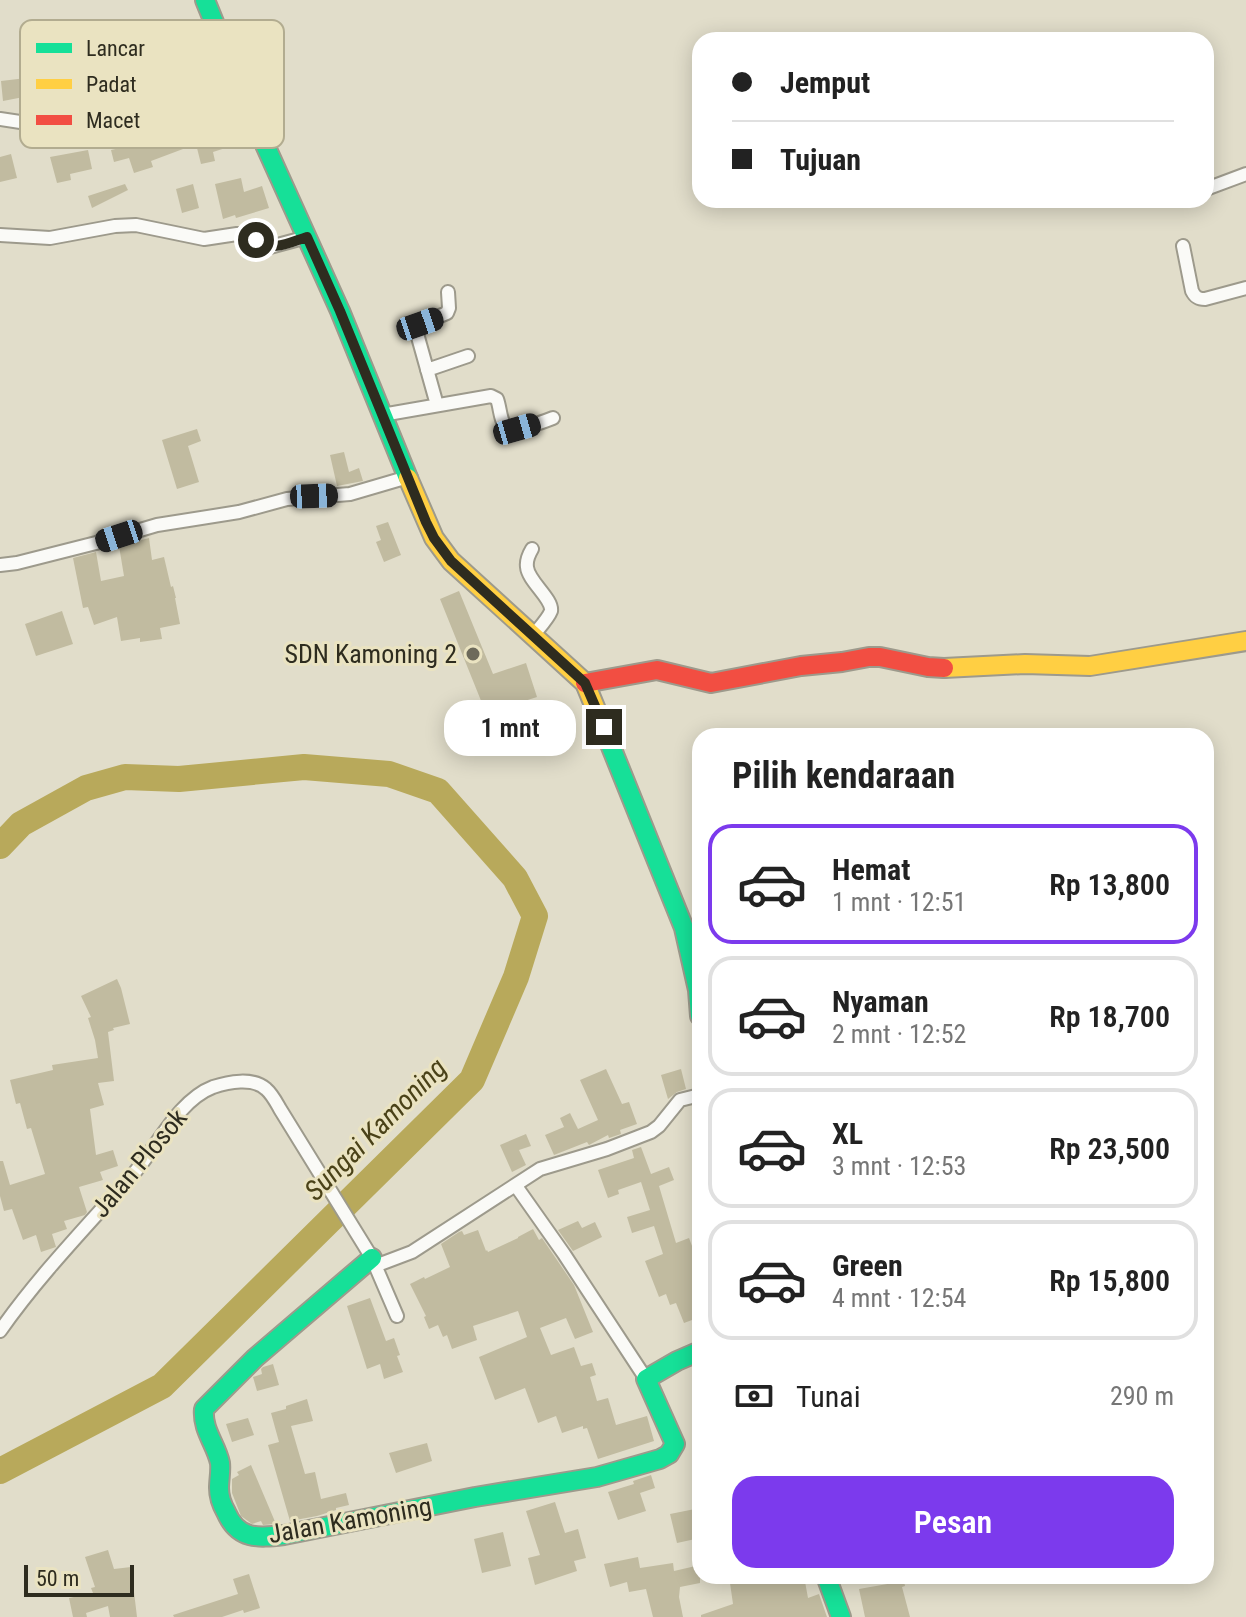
<!DOCTYPE html>
<html lang="id">
<head>
<meta charset="utf-8">
<style>
	:root { --surface:#fff; --page:#f6f6f6; --text:#222; --muted:#767676; --line:#e0e0e0; --accent:#7c3aed }
	body { margin:0; font-family:"Roboto Condensed",sans-serif; background:var(--page); color:var(--text); height:100vh; display:flex; flex-direction:column; font-size:30px; white-space:nowrap }
	* { box-sizing:border-box; margin:0 }
	p { font-size:26px; color:var(--muted) }
	.icon { flex:none; width:44px; height:44px; fill:none; stroke:currentColor; stroke-width:2; stroke-linecap:round; stroke-linejoin:round }
	.map { position:relative; flex:1; overflow:hidden }
	.panel { position:absolute; left:692px; top:728px; width:522px; height:856px; display:flex; flex-direction:column; background:var(--surface); border-radius:24px; box-shadow:0 4px 20px #0003 }
	.panel>* { flex:none }
	.banner { position:absolute; left:692px; top:32px; width:522px; height:176px; border-radius:24px; box-shadow:0 4px 20px #0003; display:grid; align-content:center; height:176px; padding:0 40px; background:var(--surface) }
	.scale { position:absolute; left:24px; bottom:20px; width:110px; box-sizing:border-box; padding-left:8px; border:4px solid #2e2c1f; border-top:0; font-size:22px; line-height:28px; white-space:nowrap; color:#2e2c1f; -webkit-text-stroke:6px #eae3c1; paint-order:stroke }
	.end { position:absolute; width:36px; height:36px; margin:-18px; border:10px solid #2e2c1f; background:#fff; box-shadow:0 0 0 4px #fff }
	.from { border-radius:50% }
	.bubble { position:absolute; height:56px; border-radius:24px; background:var(--surface); box-shadow:0 4px 20px #0003; font-size:26px; font-weight:600; line-height:56px; text-align:center }
	.car { position:absolute; width:24px; height:48px; margin:-24px -12px; border-radius:10px; box-shadow:0 0 6px 2px #0007; background:linear-gradient(#222 24%,#8ab4d8 0 40%,#222 0 76%,#8ab4d8 0 86%,#222 0) }
	.banner b { display:flex; align-items:center; gap:28px; height:76px; font-size:30px }
	.banner b+b { border-top:2px solid var(--line) }
	.banner i { width:20px; height:20px; background:var(--text) }
	ul { padding:0; list-style:none }
	li { display:flex; align-items:center; gap:24px; height:120px; margin:0 16px 12px; padding:0 24px; border:4px solid var(--line); border-radius:24px }
	li div { flex:1 }
	li b { display:block; font-size:30px }
	li em { font-style:normal; font-weight:600 }
	li.on { border-color:var(--accent) }
	li>.icon { width:72px; height:72px; stroke-width:1.5 }
	h2 { padding:0 40px; font-size:36px; line-height:96px }
	.pay { display:flex; align-items:center; gap:20px; height:88px; padding:0 40px; font-size:30px }
	.pay p { margin-inline-start:auto }
	.action { display:flex; gap:16px; margin-top:auto; padding:16px 40px }
	.action a { flex:1; height:92px; border-radius:24px; background:var(--accent); color:#fff; font-size:32px; font-weight:600; line-height:92px; text-align:center }
	.map>svg:first-child { display:block }
</style>
</head>
<body>
<div class="map">
<svg width="1246" height="1617" viewBox="0 0 1246 1617">
	<rect width="100%" height="100%" fill="#e1ddca"/>
	<g fill="none" stroke-linecap="round" stroke-linejoin="round">
		<!-- river -->
		<path stroke="#b8a95b" stroke-width="26" d="M0,846l21,-22 65,-36 39,-11 54,2 125,-12 85,7 49,17 77,87 20,38 -19,61 -44,103 -310,306 -162,85"/>
	</g>
	<!-- building -->
	<path fill="#c1bba0" d="M35,77l4,17 -36,7 -2,-20z
		M229,109l9,35 -25,8 2,9 -14,3 -5,-20 10,-2 -6,-26z
		M173,124l10,25 -32,12 2,6 -19,6 -5,-15 -15,4 -3,-12 49,-11 -3,-9z
		M88,150l4,19 -22,5 1,6 -14,3 -7,-26z
		M11,154l6,24 -17,4v-25z
		M241,178l3,14 18,-6 7,22 -33,10 -1,-3 -12,4 -8,-35z
		M125,184l3,6 -36,18 -4,-12z
		M193,184l6,24 -17,5 -6,-24z
		M197,429l4,12 -13,5 11,36 -22,7 -15,-49z
		M344,452l5,20 10,-4 4,13 -26,5 -7,-31z
		M388,522l13,33 -17,7 -8,-20 5,-2 -5,-14z
		M149,538l3,22 12,-3 7,30 2,-1 3,12h-1l5,26 -20,4 2,11 -22,3v-4l-19,3 -4,-24 -23,8 -6,-18 -5,1 -10,-50 23,-6 5,29 23,-5 -5,-30z
		M459,591l34,83 33,-11 11,34 -31,10 2,3 -20,8 -48,-119z
		M62,611l11,33 -37,12 -11,-32z
		M117,979l4,9 9,36 -17,4 1,2 -6,2 6,49 -16,2 6,22 -14,4 6,46 17,-5 5,16 -18,6 3,8 -24,7 8,25 -2,3 -21,6 3,8 -15,5 4,13 -15,5 -5,-17 -13,5 -11,-31 -8,2 -4,-15v-35h3l7,24 35,-11 -14,-46 -4,1 -7,-26 -4,1 -6,-24 43,-10 -1,-5 46,-7 -3,-18 -7,-22 3,-1 -10,-21z
		M606,1069l16,35 7,-2 8,22 -17,6 1,4 -12,4 -1,-3 -19,10 -2,-3 -33,13 -9,-20 19,-8 -4,-9 10,-5 8,16 20,-9 -18,-40z
		M681,1069l5,20 -9,3 -9,7 -7,-24z
		M526,1134l5,12 -12,4 7,15 -14,7 -12,-27z
		M641,1147l10,27 18,-7 5,13 -15,6 17,57 13,-5 11,29v8l-5,2 5,14v26l-16,6 -8,-20 -6,2 -4,-11 -7,3 -14,-36 18,-7 -9,-28 -22,7 -5,-16 23,-7 -9,-28 -23,8 1,4 -11,4 -10,-28 36,-12 -2,-8z
		M578,1221l4,7 13,-6 7,15 -29,14 -15,-21z
		M533,1229l6,11 3,-2 32,47 19,47 -18,7 -9,-21 -26,10 11,27 23,-8 7,19 11,-3 4,12 -6,2 7,24 11,-3 8,27 31,-9 7,25 -56,18 -11,-31 -4,1v-3l-21,7 -6,-17 -18,7 -13,-35 -30,12 -16,-43 48,-20 -9,-26 -45,15 4,14 -25,9 -5,-14 -4,2 -5,-12 -9,4 -5,-12 2,-1 -16,-32 14,-7 1,2 25,-12 -9,-23 18,-12 3,-1 2,4 14,-5 8,21 1,-1 1,2 30,-14v-1z
		M370,1298l16,43 8,-3 6,17 -3,1 6,16 -19,7 -4,-15 -13,5 -20,-63z
		M273,1364l6,21 -22,6 -4,-14 9,-3 -1,-5 2,-2z
		M307,1399l6,22 -22,5 14,48 10,-2 6,27 25,-6 3,12 -13,3v2l-19,6 -27,5 -22,-76 11,-3 -8,-29 15,-4v-3z
		M248,1418l6,17 -22,7 -6,-18z
		M427,1443l5,18 -36,12 -7,-20z
		M251,1465l25,59h-1l-12,1 -2,-4 -9,3 -11,-8 -9,-23v-14l7,-4 -2,-3z
		M651,1475l4,13 -15,5 6,18 -28,9 -10,-28 26,-8 -1,-3z
		M555,1502l10,31 13,-4 8,29 -12,3 3,10 -42,14 -7,-27 12,-3 -14,-44z
		M700,1508v30l-23,5 -7,-29z
		M503,1532l8,34 -29,7 -8,-34z
		M108,1550l6,19 17,-2 6,50h-27l-2,-11 -22,7 1,4h-14l-4,-19 24,-5 -2,-5 4,-1 -10,-30z
		M638,1557l2,11 33,-5 1,8 26,-6v18l-20,4 -1,10 4,20h-30l-7,-28 -17,3 -2,-10 -17,5 -6,-23z
		M249,1574l11,34 -16,5 -1,-3 -21,7h-48l-1,-2 65,-21 -5,-15z
		M729,1576h75l4,22 11,-4 8,23h-126v-2l32,-11z
		M891,1576h12l2,10 -3,1 8,30h-45l-6,-28 34,-6z"/>
	<g fill="none" stroke-linecap="round" stroke-linejoin="round">
		<defs>
			<path id="street" d="M0,119l40,6 19,-1 177,-47
				M1206,189l40,-15
				M0,235l50,3 65,-12 21,-1 68,14 33,-5 7,1 26,12 37,-10
				M1183,246l9,45c3,6 6,8 13,8l41,-11
				M427,370l41,-14
				M437,405l-21,-75 4,-6 27,-11 2,-5 -1,-16
				M382,415l109,-19 6,3c3,8 3,19 7,25 8,10 39,-2 49,-6
				M532,549c-3,5 -6,11 -5,18 1,14 26,32 24,44 -3,8 -13,18 -19,26
				M0,565l17,-2 79,-20 61,-18 82,-13 48,-13 63,-5 58,-17
				M516,1186l48,68 82,125
				M375,1266l37,-14 128,-83 67,-20 44,-17 8,-6 21,-26 20,-5
				M0,1331c40,-57 89,-107 135,-159 23,-27 44,-72 78,-85 15,-5 40,-10 53,2 6,5 10,13 14,20l92,149 25,58"/>
			<path id="fast" d="M205,0l47,116 88,195 68,167
				M599,717l85,211 14,62 2,26
				M372,1258l-117,100 -51,51c-2,21 12,35 16,54 1,8 -1,17 -1,25 0,8 3,17 7,24 12,28 32,26 58,23l191,-38 122,-20 63,-18 9,-5 6,-10 -29,-65 31,-18 23,-10
				M826,1576l15,41"/>
			<path id="slow" d="M408,478l26,60 17,23 134,122 14,34
				M944,668l81,-4 65,2 156,-25"/>
			<path id="jam" d="M585,683l72,-13 54,13 90,-17 41,-4 27,-5h11l48,10 16,1"/>
		</defs>
		<!-- street casing -->
		<use href="#street" stroke="#9d9a8c" stroke-width="16"/>
		<!-- fast casing -->
		<use href="#fast" stroke="#9d9a8c" stroke-width="22"/>
		<!-- slow casing -->
		<use href="#slow" stroke="#9d9a8c" stroke-width="22"/>
		<!-- jam casing -->
		<use href="#jam" stroke="#9d9a8c" stroke-width="22"/>
		<!-- street -->
		<use href="#street" stroke="#fafaf7" stroke-width="12"/>
		<!-- fast -->
		<use href="#fast" stroke="#16e098" stroke-width="18"/>
		<!-- slow -->
		<use href="#slow" stroke="#ffcf43" stroke-width="18"/>
		<!-- jam -->
		<use href="#jam" stroke="#f24e42" stroke-width="18"/>
	</g>
	<g fill="none" stroke-linecap="round" stroke-linejoin="round">
		<!-- route -->
		<path stroke="#2e2c1f" stroke-width="10" d="M256,240c18,12 32,3 51,-3l33,74 86,211 8,16 17,23 134,122 19,44"/>
	</g>
	<!-- markers -->
	<circle fill="#6d6a5b" stroke="#eae3c1" stroke-width="3" cx="473" cy="654" r="8"/>
	<g text-anchor="middle" stroke-width="6" stroke-linejoin="round" paint-order="stroke">
		<!-- poi labels -->
		<g font-size="26" fill="#2e2c1f" stroke="#eae3c1" text-anchor="end">
			<text x="457" y="663">SDN Kamoning 2</text>
		</g>
		<!-- street labels -->
		<g font-size="26" fill="#2e2c1f" stroke="#eae3c1">
			<text transform="translate(139 1163) rotate(-50)" y="9">Jalan Plosok</text>
			<text transform="translate(350 1520) rotate(-10)" y="9">Jalan Kamoning</text>
		</g>
		<!-- water labels -->
		<g font-size="28" font-style="italic" fill="#4a4218" stroke="#eae3c1">
			<text transform="translate(375 1129) rotate(-45)" y="10">Sungai Kamoning</text>
		</g>
	</g>
	<!-- legend -->
	<rect x="20" y="20" width="264" height="128" rx="12" fill="#eae3c1" stroke="#b2ac90" stroke-width="2"/>
	<rect x="36" y="43" width="36" height="10" fill="#16e098"/>
	<rect x="36" y="79" width="36" height="10" fill="#ffcf43"/>
	<rect x="36" y="115" width="36" height="10" fill="#f24e42"/>
	<g font-size="22" fill="#2e2c1f">
		<text x="86" y="56">Lancar</text>
		<text x="86" y="92">Padat</text>
		<text x="86" y="128">Macet</text>
	</g>
</svg>
<div class="scale">50 m</div>
<i class="end from" style="left:256px;top:240px"></i>
<i class="end" style="left:604px;top:727px"></i>
<div class="bubble" style="left:444px;top:700px;width:132px">1 mnt</div>
<i class="car" style="left:420px;top:324px;rotate:71deg"></i>
<i class="car" style="left:517px;top:429px;rotate:74deg"></i>
<i class="car" style="left:314px;top:496px;rotate:88deg"></i>
<i class="car" style="left:119px;top:536px;rotate:252deg"></i>
<div class="banner">
<b><i class="from"></i>Jemput</b>
<b><i></i>Tujuan</b>
</div>
<section class="panel">
<h2>Pilih kendaraan</h2>
<ul>
<li class="on"><svg class="icon" aria-label="car" viewBox="0 0 24 24"><path d="M5 17H2v-5l4-1 3-4h7l3 4 3 1v5h-3M9 17h6M6 11h13"/><circle cx="7" cy="17" r="2"/><circle cx="17" cy="17" r="2"/></svg><div><b>Hemat</b><p>1 mnt · 12:51</p></div><em>Rp 13,800</em></li>
<li><svg class="icon" aria-label="car" viewBox="0 0 24 24"><path d="M5 17H2v-5l4-1 3-4h7l3 4 3 1v5h-3M9 17h6M6 11h13"/><circle cx="7" cy="17" r="2"/><circle cx="17" cy="17" r="2"/></svg><div><b>Nyaman</b><p>2 mnt · 12:52</p></div><em>Rp 18,700</em></li>
<li><svg class="icon" aria-label="car" viewBox="0 0 24 24"><path d="M5 17H2v-5l4-1 3-4h7l3 4 3 1v5h-3M9 17h6M6 11h13"/><circle cx="7" cy="17" r="2"/><circle cx="17" cy="17" r="2"/></svg><div><b>XL</b><p>3 mnt · 12:53</p></div><em>Rp 23,500</em></li>
<li><svg class="icon" aria-label="car" viewBox="0 0 24 24"><path d="M5 17H2v-5l4-1 3-4h7l3 4 3 1v5h-3M9 17h6M6 11h13"/><circle cx="7" cy="17" r="2"/><circle cx="17" cy="17" r="2"/></svg><div><b>Green</b><p>4 mnt · 12:54</p></div><em>Rp 15,800</em></li>
</ul>
<div class="pay"><svg class="icon" aria-label="cash" viewBox="0 0 24 24"><path d="M3 7h18v10H3z"/><circle cx="12" cy="12" r="2"/></svg>Tunai<p>290 m</p></div>
<div class="action"><a>Pesan</a></div>
</section>
</div>
</body>
</html>
